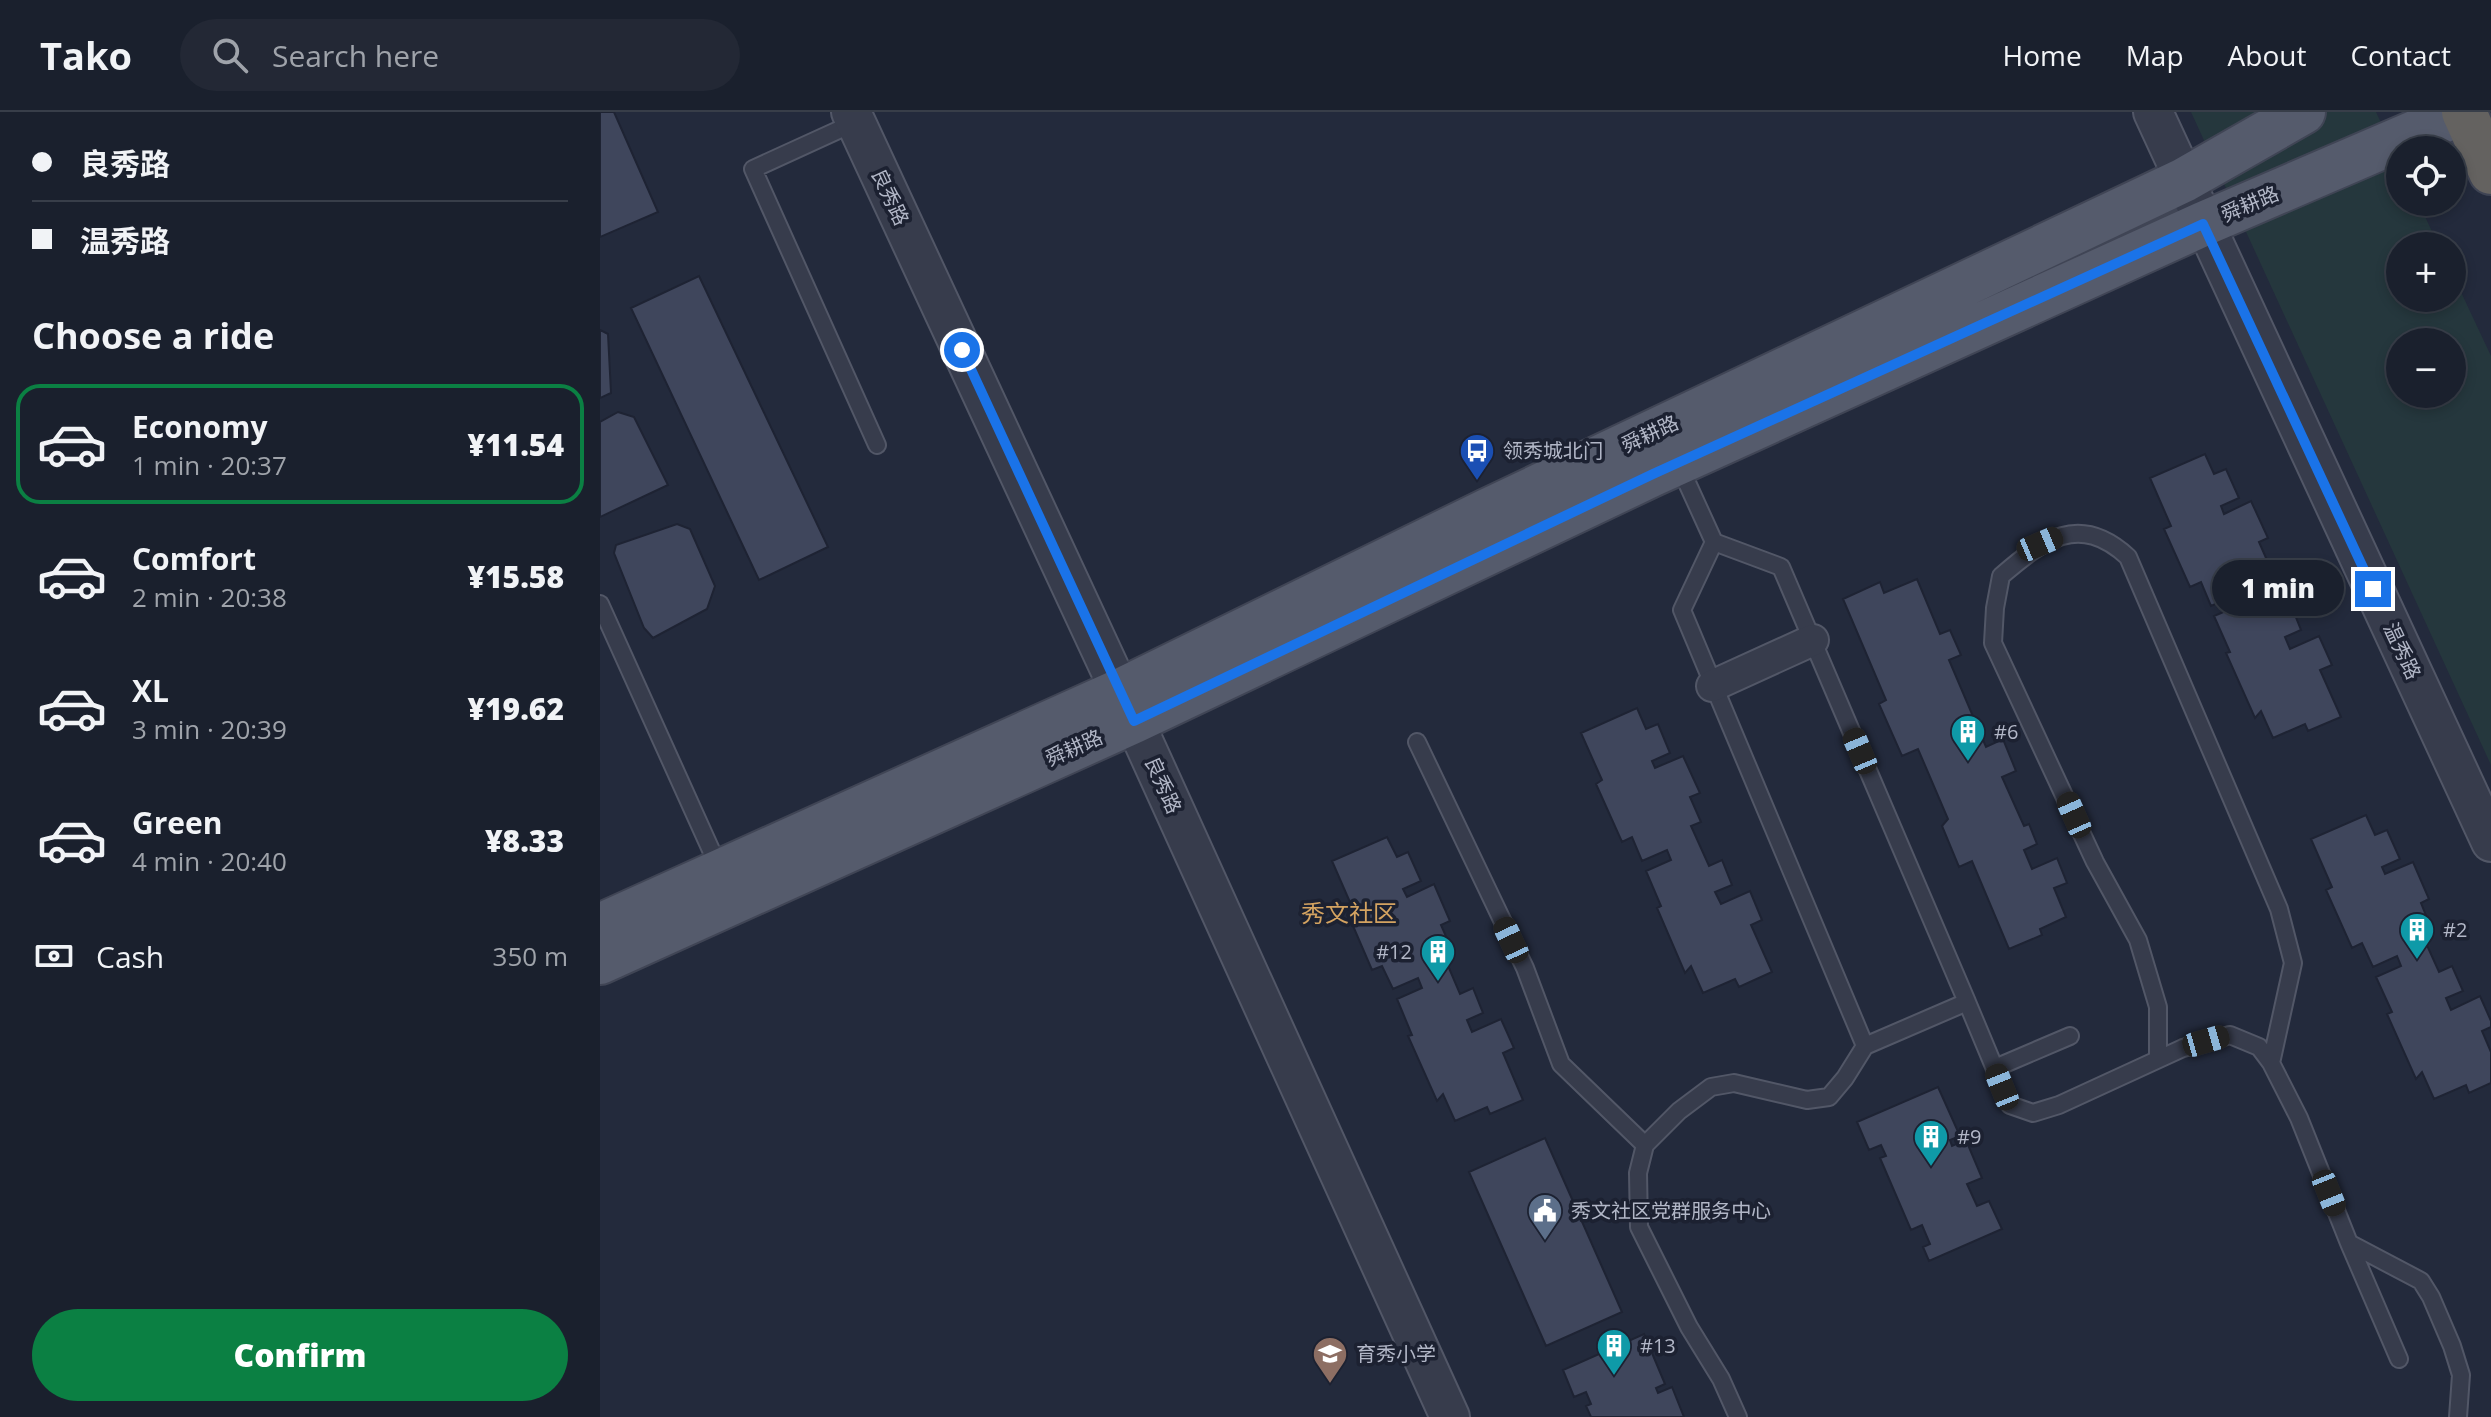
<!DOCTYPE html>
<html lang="en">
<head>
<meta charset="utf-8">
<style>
	:root { --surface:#1a202d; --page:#232835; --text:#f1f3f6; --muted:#9fa3aa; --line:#383e49; --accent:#0b8043 }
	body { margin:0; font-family:"Open Sans","Noto Sans SC",sans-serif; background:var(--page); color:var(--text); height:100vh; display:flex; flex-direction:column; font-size:30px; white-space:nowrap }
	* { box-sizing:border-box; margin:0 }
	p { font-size:26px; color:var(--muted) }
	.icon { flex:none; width:44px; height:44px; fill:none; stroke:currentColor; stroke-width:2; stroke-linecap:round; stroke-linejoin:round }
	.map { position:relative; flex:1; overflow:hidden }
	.sheet { display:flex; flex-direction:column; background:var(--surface); width:600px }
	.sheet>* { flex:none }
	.top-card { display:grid; align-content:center; height:176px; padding:0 32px; background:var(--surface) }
	.tools { position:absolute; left:1786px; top:24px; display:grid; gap:16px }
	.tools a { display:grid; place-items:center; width:80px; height:80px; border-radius:50%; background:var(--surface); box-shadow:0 4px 12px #0003,0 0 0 2px var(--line); font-size:40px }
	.end { position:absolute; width:36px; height:36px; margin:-18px; border:10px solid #1a73e8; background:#fff; box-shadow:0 0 0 4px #fff }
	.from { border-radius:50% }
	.bubble { position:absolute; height:56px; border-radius:28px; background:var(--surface); box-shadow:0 4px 12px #0003,0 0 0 2px var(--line); font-size:26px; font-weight:800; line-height:56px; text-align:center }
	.car { position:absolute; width:24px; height:48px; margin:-24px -12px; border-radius:10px; box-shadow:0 0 6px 2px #0007; background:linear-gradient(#222 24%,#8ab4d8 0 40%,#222 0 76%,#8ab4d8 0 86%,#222 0) }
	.top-card b { display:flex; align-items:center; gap:28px; height:76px; font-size:30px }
	.top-card b+b { border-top:2px solid var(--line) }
	.top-card i { width:20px; height:20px; background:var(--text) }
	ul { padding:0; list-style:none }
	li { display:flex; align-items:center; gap:24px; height:120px; margin:0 16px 12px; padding:0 16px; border:4px solid transparent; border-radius:24px }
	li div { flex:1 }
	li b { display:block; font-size:30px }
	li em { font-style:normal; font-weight:800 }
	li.on { border-color:var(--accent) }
	li>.icon { width:72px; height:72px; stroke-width:1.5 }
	h2 { padding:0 32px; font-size:36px; line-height:96px }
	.pay { display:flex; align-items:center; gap:20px; height:88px; padding:0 32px; font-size:30px }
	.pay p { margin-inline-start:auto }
	.cta { display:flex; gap:16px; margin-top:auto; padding:16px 32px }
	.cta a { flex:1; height:92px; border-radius:48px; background:var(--accent); color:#fff; font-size:32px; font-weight:800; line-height:92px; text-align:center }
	header { display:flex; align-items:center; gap:48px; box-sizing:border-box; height:112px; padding:0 40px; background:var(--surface); border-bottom:2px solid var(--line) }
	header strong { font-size:38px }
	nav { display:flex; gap:44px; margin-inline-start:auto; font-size:28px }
	.search { width:560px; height:72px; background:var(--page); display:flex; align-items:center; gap:20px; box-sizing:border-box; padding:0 28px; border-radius:44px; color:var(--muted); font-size:30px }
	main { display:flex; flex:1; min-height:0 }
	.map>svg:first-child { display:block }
</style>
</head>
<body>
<header>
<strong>Tako</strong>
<div class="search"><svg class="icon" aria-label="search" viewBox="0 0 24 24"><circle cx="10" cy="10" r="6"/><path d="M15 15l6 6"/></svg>Search here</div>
<nav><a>Home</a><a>Map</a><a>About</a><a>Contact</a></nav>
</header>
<main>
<section class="sheet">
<div class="top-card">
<b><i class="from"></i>良秀路</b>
<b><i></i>温秀路</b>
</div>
<h2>Choose a ride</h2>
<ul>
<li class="on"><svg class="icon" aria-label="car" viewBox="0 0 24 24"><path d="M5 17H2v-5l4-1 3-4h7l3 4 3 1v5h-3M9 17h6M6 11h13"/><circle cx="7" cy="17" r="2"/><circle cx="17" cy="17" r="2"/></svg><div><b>Economy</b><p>1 min · 20:37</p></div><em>¥11.54</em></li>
<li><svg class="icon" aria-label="car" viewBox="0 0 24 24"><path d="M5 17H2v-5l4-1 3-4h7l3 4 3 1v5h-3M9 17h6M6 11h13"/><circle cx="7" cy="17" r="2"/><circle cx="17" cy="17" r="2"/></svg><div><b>Comfort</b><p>2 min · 20:38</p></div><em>¥15.58</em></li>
<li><svg class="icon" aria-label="car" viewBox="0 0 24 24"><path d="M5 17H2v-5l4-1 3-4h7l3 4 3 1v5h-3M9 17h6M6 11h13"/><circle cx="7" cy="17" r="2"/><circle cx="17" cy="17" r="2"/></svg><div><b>XL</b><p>3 min · 20:39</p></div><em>¥19.62</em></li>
<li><svg class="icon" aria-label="car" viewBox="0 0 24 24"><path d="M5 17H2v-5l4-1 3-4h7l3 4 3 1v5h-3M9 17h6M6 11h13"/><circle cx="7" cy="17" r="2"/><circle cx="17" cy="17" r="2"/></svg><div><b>Green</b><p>4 min · 20:40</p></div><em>¥8.33</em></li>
</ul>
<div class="pay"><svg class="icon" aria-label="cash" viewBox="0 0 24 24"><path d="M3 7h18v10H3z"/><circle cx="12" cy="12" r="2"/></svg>Cash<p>350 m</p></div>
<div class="cta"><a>Confirm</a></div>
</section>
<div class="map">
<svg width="1891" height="1305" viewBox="0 0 1891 1305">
	<rect width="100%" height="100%" fill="#232a3c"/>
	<!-- green -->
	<path fill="#25373d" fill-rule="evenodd" d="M1591,0h185l24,51v39h18l21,44h-39v52h52v-25l39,83v409zM1800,230h52v52h-52z"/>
	<!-- building -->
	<path fill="#3f465c" stroke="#1e2333" stroke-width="2" d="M0,0h14l44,100 -58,25z
		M99,164l129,271 -69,33 -128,-272z
		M0,218l8,4 3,59 -11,5z
		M18,300l16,5 34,68 -68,32v-95z
		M1605,342l9,20 12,-5 13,29 -18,8 3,8 27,-13 17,37 -9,4 11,25 -10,4 18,40 13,-6 10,25 -16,7 5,12 29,-13 13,29 -12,5 21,47 -33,14 -3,-7 -32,14 -12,-27 -6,7 -29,-65 4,-1 -16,-36 26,-11 -4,-10 -25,11 -10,-24 -11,5 -26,-58 7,-3 -21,-48z
		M77,412l13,5 25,57 -8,23 -54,29 -9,-10 -30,-75 2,-8z
		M1317,467l23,55 10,-4 11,25 -12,5 37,87 17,-8 13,32 -14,6 22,49 5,-2 8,20 -13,6 8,19 25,-11 10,25 -13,5 12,29 -26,12 2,6 -33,14 -37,-88 -13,6 -17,-41 6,-7 -30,-70 -16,7 -23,-52 7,-4 -43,-101 37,-17 4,11z
		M1037,596l9,21 12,-5 12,29 -18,8 3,7 28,-12 17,37 -10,4 11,25 -10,4 18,40 13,-6 10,25 -17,7 6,12 29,-13 12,29 -11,5 21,47 -33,15 -4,-8 -32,14 -12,-27 -6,7 -28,-65 4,-2 -15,-35 25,-11 -4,-10 -25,11 -10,-24 -10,5 -26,-58 6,-4 -21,-47z
		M1766,703l9,20 12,-5 13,29 -18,8 3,7 28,-12 16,37 -8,4 10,25 -10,4 18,40 13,-6 11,25 -17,7 5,12 29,-14 11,25v6l-9,4 9,21v31l-22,10 -3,-8 -32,14 -12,-27 -6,7 -29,-65 5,-2 -16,-35 25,-11 -4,-10 -24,11 -11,-24 -10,5 -26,-58 6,-3 -21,-48z
		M787,725l10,20 11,-5 13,29 -18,8 4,8 27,-13 16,37 -9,4 11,25 -9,4 17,40 13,-6 10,25 -16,7 5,12 29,-13 13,29 -11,5 20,47 -33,14 -3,-7 -32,14 -12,-27 -6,7 -29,-65 4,-1 -15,-36 25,-11 -4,-10 -25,11 -11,-23 -10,4 -25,-58 6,-3 -21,-48z
		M1338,975l22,49 -10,4 2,6 14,-6 16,38 -15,6 10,22 12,-5 13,28 -73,32 -6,-14 7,-3 -8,-19 -11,5 -31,-72 6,-2 -5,-11 -12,5 -12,-28z
		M945,1026l77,174 -76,34 -77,-174z
		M1044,1222l21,50 -9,4 2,5 14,-6 12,30h-93l-5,-11 5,-2 -5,-12 -12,5 -11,-27z"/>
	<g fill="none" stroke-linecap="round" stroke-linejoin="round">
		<defs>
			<path id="service" d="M256,10l-103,47 124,276
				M1078,351l36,79 67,25 186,435
				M1114,430l-32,68 183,436
				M0,492l120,266
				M817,630l108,226 36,96 84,81
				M1558,947v-52l-20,-67 -43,-78 -102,-219 2,-35 6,-32c42,-36 78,-64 127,-19l151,352 14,54 -22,100
				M1395,956l75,-32
				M1749,1131l50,116
				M1138,1305l-17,-38 -32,-52 -50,-100 -1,-54 7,-28 34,-34 32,-24 23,-4 73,17 22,-3 16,-19 20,-32 102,-44 43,103 23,8 26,-8 124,-57 47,-13 29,12 12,16 28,55 50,125 72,38 10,16 21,49 9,29 -3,42"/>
			<path id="minor" d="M1112,574l101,-46"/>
			<path id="tertiary" d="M251,0l283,609 316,696
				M1553,0l338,730"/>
			<path id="primary" d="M0,814l520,-235 367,-180 697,-331 119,-68
				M0,850l534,-241 519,-247 550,-250 260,-112"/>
			<path id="trunk" d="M1864,0l27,60"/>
		</defs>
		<!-- service casing -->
		<use href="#service" stroke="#525767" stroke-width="20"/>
		<!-- minor casing -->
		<use href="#minor" stroke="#525767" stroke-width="34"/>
		<!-- tertiary casing -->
		<use href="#tertiary" stroke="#525767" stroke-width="42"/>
		<!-- primary casing -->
		<use href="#primary" stroke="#404555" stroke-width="48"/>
		<!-- trunk casing -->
		<use href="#trunk" stroke="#3f4454" stroke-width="48"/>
		<!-- service -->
		<use href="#service" stroke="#373c4c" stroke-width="16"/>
		<!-- minor -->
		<use href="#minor" stroke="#373c4c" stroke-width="30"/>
		<!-- tertiary -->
		<use href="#tertiary" stroke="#373c4c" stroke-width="38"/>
		<!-- primary -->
		<use href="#primary" stroke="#555b6c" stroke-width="44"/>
		<!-- trunk -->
		<use href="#trunk" stroke="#646260" stroke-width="44"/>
	</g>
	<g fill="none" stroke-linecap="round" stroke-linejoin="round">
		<!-- route -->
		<path stroke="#1a73e8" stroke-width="10" d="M362,238l172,371 519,-247 550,-250 170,365"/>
	</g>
	<!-- icons -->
	<defs>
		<symbol id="bus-pin" viewBox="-11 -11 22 30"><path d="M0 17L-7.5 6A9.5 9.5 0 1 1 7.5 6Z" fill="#1a4fb4" stroke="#1c2131"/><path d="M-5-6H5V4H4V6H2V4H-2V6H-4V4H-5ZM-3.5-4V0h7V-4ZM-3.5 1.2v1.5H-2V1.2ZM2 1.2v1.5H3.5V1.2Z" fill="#fff"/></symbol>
		<symbol id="building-pin" viewBox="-11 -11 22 30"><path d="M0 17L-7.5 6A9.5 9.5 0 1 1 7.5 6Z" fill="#0f9aa8" stroke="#1c2131"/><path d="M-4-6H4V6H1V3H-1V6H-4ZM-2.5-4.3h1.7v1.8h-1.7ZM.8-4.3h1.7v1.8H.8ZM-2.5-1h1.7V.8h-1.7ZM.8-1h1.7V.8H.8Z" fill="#fff"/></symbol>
		<symbol id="civic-pin" viewBox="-11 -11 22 30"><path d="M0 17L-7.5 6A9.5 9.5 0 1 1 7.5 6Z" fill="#5c6f8a" stroke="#1c2131"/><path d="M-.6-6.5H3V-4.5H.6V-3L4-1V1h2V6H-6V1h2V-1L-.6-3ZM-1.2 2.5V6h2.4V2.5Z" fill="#fff"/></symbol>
		<symbol id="school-pin" viewBox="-11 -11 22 30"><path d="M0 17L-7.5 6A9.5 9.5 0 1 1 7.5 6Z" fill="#8d6e63" stroke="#1c2131"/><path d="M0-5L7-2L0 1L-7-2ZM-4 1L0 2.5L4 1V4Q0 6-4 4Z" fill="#fff"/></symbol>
	</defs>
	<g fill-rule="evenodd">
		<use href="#bus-pin" x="857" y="319" width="40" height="54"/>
		<use href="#building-pin" x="1348" y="600" width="40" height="54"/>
		<use href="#building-pin" x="1797" y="798" width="40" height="54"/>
		<use href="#building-pin" x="818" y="820" width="40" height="54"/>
		<use href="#building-pin" x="1311" y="1005" width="40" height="54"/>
		<use href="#civic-pin" x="925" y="1079" width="40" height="54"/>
		<use href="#building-pin" x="994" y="1214" width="40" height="54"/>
		<use href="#school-pin" x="710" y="1222" width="40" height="54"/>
	</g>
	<g text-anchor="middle" stroke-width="7" stroke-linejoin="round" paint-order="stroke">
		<!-- street labels -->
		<g font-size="20" fill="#b2b7c7" stroke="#1c2131">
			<text transform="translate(290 85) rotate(65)" y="7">良秀路</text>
			<text transform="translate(1650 92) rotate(-23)" y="7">舜耕路</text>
			<text transform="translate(1050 322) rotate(-25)" y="7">舜耕路</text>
			<text transform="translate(1802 539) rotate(65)" y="7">温秀路</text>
			<text transform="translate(474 636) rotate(-24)" y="7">舜耕路</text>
			<text transform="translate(563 673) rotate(66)" y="7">良秀路</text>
		</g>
		<!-- poi labels -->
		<g font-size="20" fill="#b2b7c7" stroke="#1c2131" text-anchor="start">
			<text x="903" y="346">领秀城北门</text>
			<text x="1394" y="627">#6</text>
			<text x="1843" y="825">#2</text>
			<text x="812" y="847" text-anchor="end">#12</text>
			<text x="1357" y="1032">#9</text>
			<text x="971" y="1106">秀文社区党群服务中心</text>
			<text x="1040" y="1241">#13</text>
			<text x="756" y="1249">育秀小学</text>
		</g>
		<!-- quarter labels -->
		<g font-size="24" fill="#d4a361" stroke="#1c2131">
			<text x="749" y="810">秀文社区</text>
		</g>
	</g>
</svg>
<div class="tools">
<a><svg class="icon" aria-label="locate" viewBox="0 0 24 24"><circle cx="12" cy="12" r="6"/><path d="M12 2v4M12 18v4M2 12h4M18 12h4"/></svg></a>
<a>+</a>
<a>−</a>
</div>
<i class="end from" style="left:362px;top:238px"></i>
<i class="end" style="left:1773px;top:477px"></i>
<div class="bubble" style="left:1612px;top:448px;width:132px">1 min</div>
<i class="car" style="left:1440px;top:432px;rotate:67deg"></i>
<i class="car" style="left:1260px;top:639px;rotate:337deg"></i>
<i class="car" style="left:1474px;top:703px;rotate:336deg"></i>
<i class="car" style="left:911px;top:828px;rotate:335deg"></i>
<i class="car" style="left:1606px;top:929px;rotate:74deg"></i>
<i class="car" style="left:1402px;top:975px;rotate:338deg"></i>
<i class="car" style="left:1729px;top:1081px;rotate:158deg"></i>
</div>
</main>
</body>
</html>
